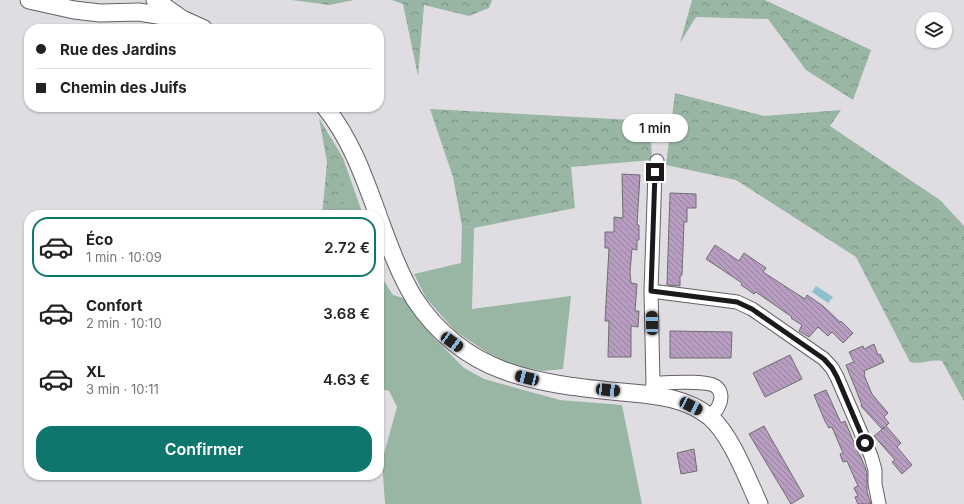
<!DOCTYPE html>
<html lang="fr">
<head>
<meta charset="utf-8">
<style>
	:root { --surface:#fff; --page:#f2f2f2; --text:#222; --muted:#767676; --line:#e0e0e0; --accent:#0f766e }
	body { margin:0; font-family:Inter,sans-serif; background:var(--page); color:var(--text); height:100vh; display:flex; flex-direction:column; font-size:15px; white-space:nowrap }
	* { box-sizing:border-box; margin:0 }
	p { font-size:13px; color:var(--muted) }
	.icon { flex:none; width:22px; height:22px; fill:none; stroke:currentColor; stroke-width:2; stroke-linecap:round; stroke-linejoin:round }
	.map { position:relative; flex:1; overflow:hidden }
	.sheet { position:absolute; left:24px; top:210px; width:360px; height:270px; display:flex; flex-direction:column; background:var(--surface); border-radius:16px; box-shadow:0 1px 3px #0004 }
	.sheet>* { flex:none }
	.top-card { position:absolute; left:24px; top:24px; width:360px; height:88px; border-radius:16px; box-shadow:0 1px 3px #0004; display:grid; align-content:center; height:88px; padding:0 12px; background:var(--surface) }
	.controls { position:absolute; left:916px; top:12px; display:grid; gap:8px }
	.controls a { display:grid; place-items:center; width:36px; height:36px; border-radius:50%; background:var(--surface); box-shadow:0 1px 3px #0004; font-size:20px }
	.end { position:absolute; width:18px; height:18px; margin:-9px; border:5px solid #1b191b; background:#fff; box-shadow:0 0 0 2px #fff }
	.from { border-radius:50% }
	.bubble { position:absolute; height:28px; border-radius:14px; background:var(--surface); box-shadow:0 1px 3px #0004; font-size:13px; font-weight:600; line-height:28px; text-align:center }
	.car { position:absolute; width:12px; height:24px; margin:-12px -6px; border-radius:5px; box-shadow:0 0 3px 1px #0007; background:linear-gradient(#222 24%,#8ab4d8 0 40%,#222 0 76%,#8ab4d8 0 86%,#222 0) }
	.top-card b { display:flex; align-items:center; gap:14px; height:38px; font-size:15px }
	.top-card b+b { border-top:1px solid var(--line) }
	.top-card i { width:10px; height:10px; background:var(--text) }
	ul { padding:7px 0 0; list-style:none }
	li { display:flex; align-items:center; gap:12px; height:60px; margin:0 8px 6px; padding:0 4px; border:2px solid transparent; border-radius:16px }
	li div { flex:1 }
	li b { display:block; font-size:15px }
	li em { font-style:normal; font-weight:600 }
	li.selected { border-color:var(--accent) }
	li>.icon { width:36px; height:36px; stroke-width:1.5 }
	.cta { display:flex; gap:8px; margin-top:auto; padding:8px 12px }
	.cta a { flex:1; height:46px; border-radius:16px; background:var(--accent); color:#fff; font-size:16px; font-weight:600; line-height:46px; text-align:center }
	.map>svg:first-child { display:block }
</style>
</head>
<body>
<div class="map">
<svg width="964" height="504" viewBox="0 0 964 504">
	<defs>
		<pattern id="forest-crowns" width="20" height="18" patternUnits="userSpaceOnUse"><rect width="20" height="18" fill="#99b5a4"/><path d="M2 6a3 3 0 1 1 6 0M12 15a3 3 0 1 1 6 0" fill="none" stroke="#7c9285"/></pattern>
		<pattern id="building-back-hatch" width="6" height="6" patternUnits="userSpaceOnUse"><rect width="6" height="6" fill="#b79ec1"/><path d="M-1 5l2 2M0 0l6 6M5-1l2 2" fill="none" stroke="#94809c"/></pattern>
	</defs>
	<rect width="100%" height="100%" fill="#e0dde2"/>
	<!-- grass -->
	<path fill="#99b5a4" d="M343,158l20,57h-20z
		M462,226l12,2 -2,81 99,-13 -8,73 -20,2 -28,-5 -27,-13 -33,-22 -29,-33 -12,-24 47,-11z
		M379,273l14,22 10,3 32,41 29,29 20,11 76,21 62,5 20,99h-257l-3,-43 15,-54 -8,-16 -10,-3z"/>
	<!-- forest -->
	<path fill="url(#forest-crowns)" d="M292,0h62l-25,5z
		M392,0h100l-3,8 -20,8 -45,-11 -6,71 -15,-72z
		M692,0h73l106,50 -18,50 -47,-30 -38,-51 -72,-2 -16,26z
		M675,93l89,23 77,-6 -11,16 110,74 24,26v175l-22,-40c-12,-2 -21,4 -32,1l-54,-105 -120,-77 -70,-15z
		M430,109l220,12 2,39 -81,7 4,41 -101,20 -12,-2 -9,-49z
		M319,118l24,40v57h-21l5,-53z"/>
	<!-- water -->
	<path fill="#8dc0cc" d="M816,286l17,11 -5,6 -16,-11z"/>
	<!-- building -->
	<path fill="url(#building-back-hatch)" stroke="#706d72" d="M622,174l18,1 -3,50h2v15h-2v10l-5,-1 -2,23 1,11 6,1 -2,27h4l-1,16 -7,-1v31h-23l1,-36h-4l4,-73h-4v-16h9v-15l9,1z
		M670,193l26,1v14h-9v14h-3l-2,53 -2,1v10l-13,-1z
		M715,245l24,16 5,-8 22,15 -3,4 42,27 2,-4 16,11 17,16 1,-1 12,12 -10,10 -11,-11 -4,4 -10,-9 -9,10 -10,-6 3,-6 -11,-7 1,-1 -36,-25 -2,2 -13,-9 1,-2 -36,-24z
		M670,331l62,1 -1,26h-61z
		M874,344l4,11 2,-1 4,8 -20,9 1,3 -1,1 8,19 16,19 -4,4 5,6 -3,3 15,17 -4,4 15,18 -10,9 -10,-12 3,-2 -21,-24 11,-9 -3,2 -21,-23 1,-1 -16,-40 8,-3 -5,-10 14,-6 1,3z
		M790,355l12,24 -37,18 -12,-24z
		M826,390l15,33 4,-2 14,34h1l5,12 2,6v19l4,12h-13l-3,-7 3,-1 -4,-8 4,-2 -11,-25 -4,1 -3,-8 3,-1 -6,-14 -5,-12 -3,1 -4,-7 -11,-26z
		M764,426l40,70 -13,8 -42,-70z
		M694,449l3,22 -16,3 -4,-21z"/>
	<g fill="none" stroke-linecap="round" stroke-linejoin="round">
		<defs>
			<path id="minor" d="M651,291l86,11 15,7 72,50 8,9 5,9 34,79 4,14v14l4,20
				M653,383c14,0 52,-3 62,3 7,4 7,13 4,19 -2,5 -6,9 -9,12
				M651,395l2,-12 -2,-92 4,-119 2,-11"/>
			<path id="major" d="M29,0l45,10 26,3 39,-1 43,7
				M155,0l27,19 22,10
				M325,107c26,32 39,70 53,108
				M379,218c10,27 20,55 35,80 51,78 122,85 207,94 31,3 63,4 89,25 21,18 37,61 49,87"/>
		</defs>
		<!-- minor casing -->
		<use href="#minor" stroke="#646065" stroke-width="15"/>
		<!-- major casing -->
		<use href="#major" stroke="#646065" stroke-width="19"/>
		<!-- minor -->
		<use href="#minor" stroke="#fff" stroke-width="13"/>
		<!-- major -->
		<use href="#major" stroke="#fff" stroke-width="17"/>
	</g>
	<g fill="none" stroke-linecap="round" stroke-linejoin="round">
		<!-- route -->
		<path stroke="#1b191b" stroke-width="5" d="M655,172l-4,119 86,11 15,7 72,50 8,9 5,9 28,66"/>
	</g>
</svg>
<div class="controls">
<a><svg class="icon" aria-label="layers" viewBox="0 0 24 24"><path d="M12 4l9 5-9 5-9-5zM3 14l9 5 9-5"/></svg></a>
</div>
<i class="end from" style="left:865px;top:443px"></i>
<i class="end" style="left:655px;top:172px"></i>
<div class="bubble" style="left:622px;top:114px;width:66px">1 min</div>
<i class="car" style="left:652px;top:323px;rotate:359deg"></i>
<i class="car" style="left:452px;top:342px;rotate:126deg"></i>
<i class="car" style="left:527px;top:378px;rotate:284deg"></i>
<i class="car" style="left:608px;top:390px;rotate:96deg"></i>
<i class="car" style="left:691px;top:406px;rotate:117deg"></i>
<div class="top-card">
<b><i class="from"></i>Rue des Jardins</b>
<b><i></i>Chemin des Juifs</b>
</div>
<section class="sheet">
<ul>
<li class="selected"><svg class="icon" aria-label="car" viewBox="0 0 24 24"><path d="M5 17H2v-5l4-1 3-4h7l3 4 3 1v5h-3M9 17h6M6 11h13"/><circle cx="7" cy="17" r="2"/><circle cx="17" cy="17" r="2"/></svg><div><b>Éco</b><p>1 min · 10:09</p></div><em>2.72 €</em></li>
<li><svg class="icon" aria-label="car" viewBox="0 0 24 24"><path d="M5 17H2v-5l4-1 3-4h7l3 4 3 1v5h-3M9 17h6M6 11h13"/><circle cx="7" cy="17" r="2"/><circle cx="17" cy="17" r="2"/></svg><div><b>Confort</b><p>2 min · 10:10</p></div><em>3.68 €</em></li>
<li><svg class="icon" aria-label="car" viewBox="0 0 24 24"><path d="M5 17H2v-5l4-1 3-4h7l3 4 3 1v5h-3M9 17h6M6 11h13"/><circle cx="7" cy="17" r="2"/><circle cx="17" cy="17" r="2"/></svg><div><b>XL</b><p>3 min · 10:11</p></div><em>4.63 €</em></li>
</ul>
<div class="cta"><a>Confirmer</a></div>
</section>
</div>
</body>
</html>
